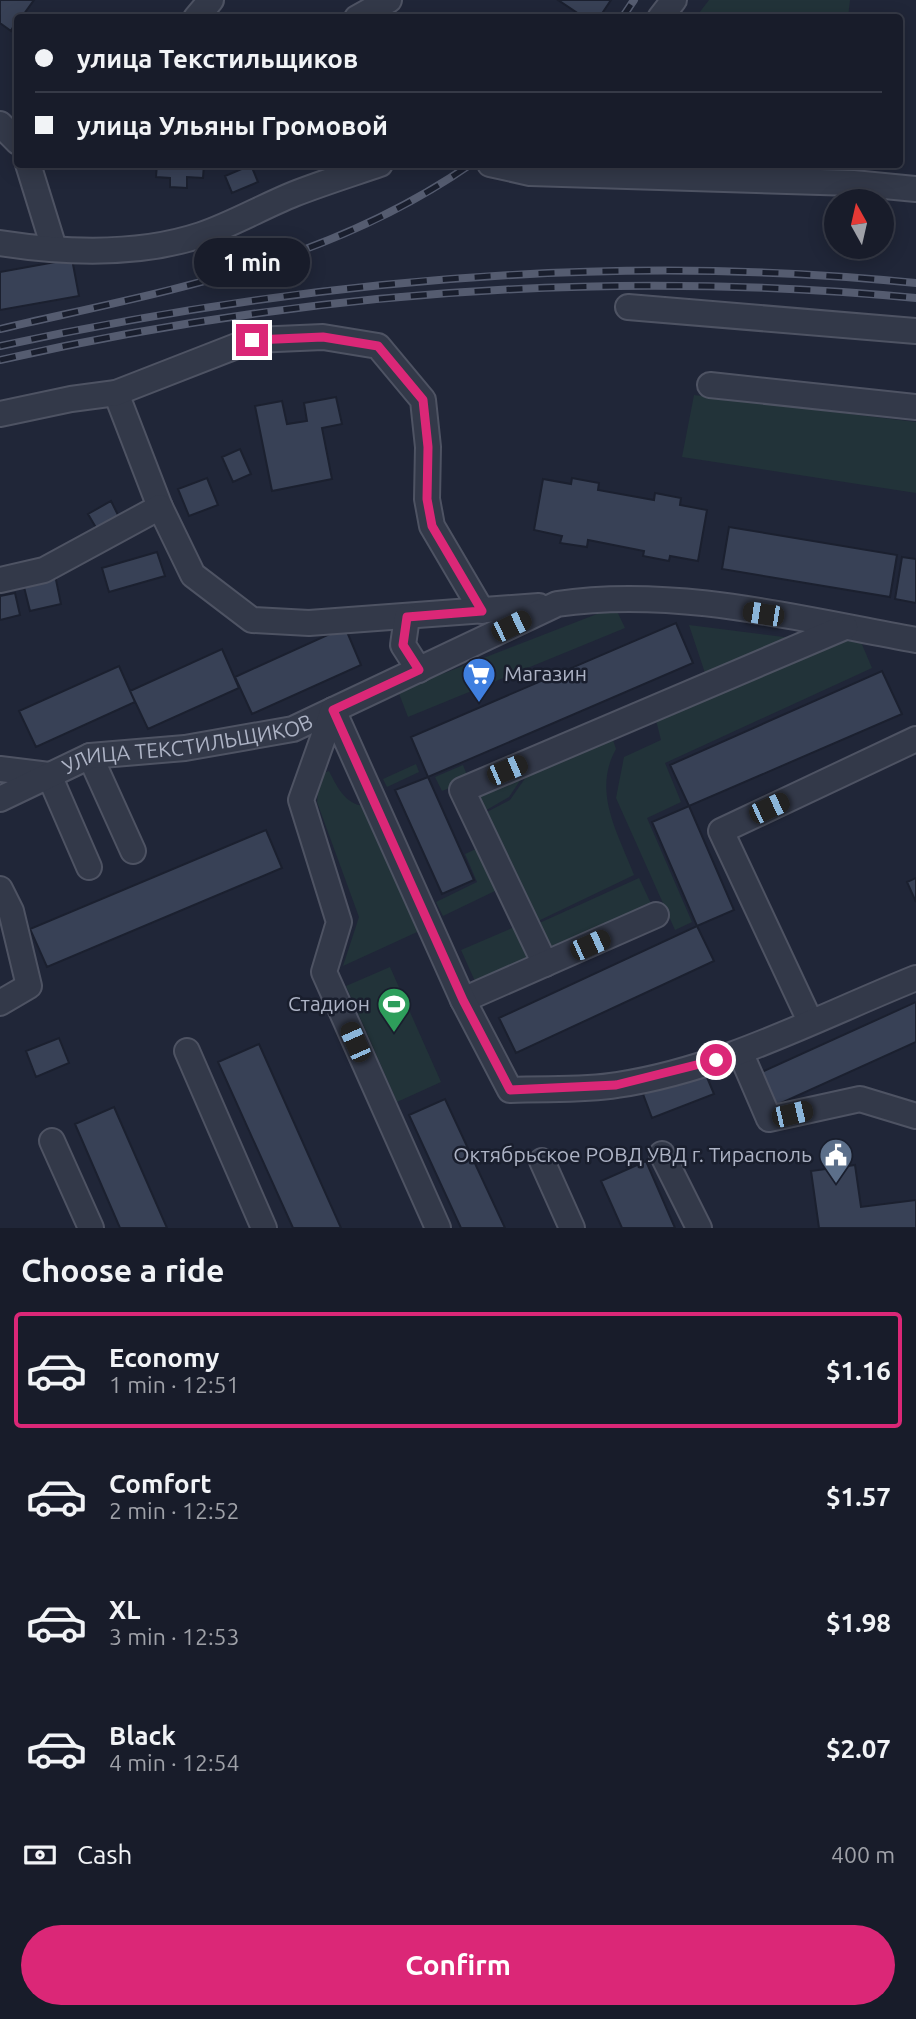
<!DOCTYPE html>
<html lang="en">
<head>
<meta charset="utf-8">
<style>
	:root { --surface:#181c2a; --page:#212532; --text:#f1f3f6; --muted:#9fa1a8; --line:#363a47; --accent:#db2777 }
	body { margin:0; font-family:Ubuntu,sans-serif; background:var(--page); color:var(--text); height:100vh; display:flex; flex-direction:column; font-size:26px; white-space:nowrap }
	* { box-sizing:border-box; margin:0 }
	p { font-size:23px; color:var(--muted) }
	.icon { flex:none; width:38px; height:38px; fill:none; stroke:currentColor; stroke-width:2; stroke-linecap:round; stroke-linejoin:round }
	.map { position:relative; height:1228px; overflow:hidden }
	.side { display:flex; flex-direction:column; background:var(--surface); flex:1 }
	.side>* { flex:none }
	.hud { position:absolute; left:14px; top:14px; width:889px; height:154px; border-radius:7px; box-shadow:0 4px 18px #0003,0 0 0 2px var(--line); display:grid; align-content:center; height:154px; padding:0 21px; background:var(--surface) }
	.needle { width:46px; rotate:352deg }
	.fabs { position:absolute; left:824px; top:189px; display:grid; gap:14px }
	.fabs a { display:grid; place-items:center; width:70px; height:70px; border-radius:50%; background:var(--surface); box-shadow:0 4px 18px #0003,0 0 0 2px var(--line); font-size:35px }
	.end { position:absolute; width:32px; height:32px; margin:-16px; border:9px solid #db2777; background:#fff; box-shadow:0 0 0 4px #fff }
	.from { border-radius:50% }
	.bubble { position:absolute; height:49px; border-radius:24px; background:var(--surface); box-shadow:0 4px 18px #0003,0 0 0 2px var(--line); font-size:23px; font-weight:600; line-height:49px; text-align:center }
	.car { position:absolute; width:21px; height:42px; margin:-21px -10px; border-radius:9px; box-shadow:0 0 5px 2px #0007; background:linear-gradient(#222 24%,#8ab4d8 0 40%,#222 0 76%,#8ab4d8 0 86%,#222 0) }
	.hud b { display:flex; align-items:center; gap:24px; height:66px; font-size:26px }
	.hud b+b { border-top:2px solid var(--line) }
	.hud i { width:18px; height:18px; background:var(--text) }
	ul { padding:0; list-style:none }
	li { display:flex; align-items:center; gap:21px; height:116px; margin:0 14px 10px; padding:0 7px; border:4px solid transparent; border-radius:7px }
	li div { flex:1 }
	li b { display:block; font-size:26px }
	li em { font-style:normal; font-weight:600 }
	li.selected { border-color:var(--accent) }
	li>.icon { width:63px; height:63px; stroke-width:1.5 }
	h2 { padding:0 21px; font-size:32px; line-height:84px }
	.pay { display:flex; align-items:center; gap:18px; height:77px; padding:0 21px; font-size:26px }
	.pay p { margin-inline-start:auto }
	.primary-button { display:flex; gap:14px; margin-top:auto; padding:14px 21px }
	.primary-button a { flex:1; height:80px; border-radius:42px; background:var(--accent); color:#fff; font-size:28px; font-weight:600; line-height:80px; text-align:center }
	.map>svg:first-child { display:block }
</style>
</head>
<body>
<div class="map">
<svg width="916" height="1228" viewBox="0 0 916 1228">
	<rect width="100%" height="100%" fill="#202638"/>
	<!-- green -->
	<path fill="#223339" d="M709,0h141l-2,17h-152z
		M694,395l222,27v71l-234,-36z
		M615,607l10,21 -217,89 -10,-26z
		M689,625l110,14 -92,40z
		M855,628l17,40 -207,95 16,39 -34,16 45,104 -17,8 -59,-132 8,-41 37,-17 -7,-28z
		M612,737l4,12c-24,43 2,84 18,126l-100,48 -49,-110 25,-13 16,-23z
		M416,764l3,8 -32,15 -4,-8z
		M463,765l6,15 -27,11 -7,-14z
		M329,771c10,20 19,38 45,35l54,121 -85,39 16,-49 -42,-115 3,-28z
		M523,776l-14,21 -26,15 -10,-21z
		M478,848l19,42 -54,26 -7,-14 41,-20 -12,-28z
		M639,878l15,32 -105,48 -14,-33z
		M519,925l16,38 -57,25 -17,-38z
		M390,967l51,115 -44,20 -51,-116z"/>
	<!-- building -->
	<path fill="#384156" stroke="#1b202f" stroke-width="2" d="M0,0h34l-13,18h-3l-7,13 -11,-8z
		M558,0h53l-12,18h-14z
		M157,164h47l-1,14 -16,-1v11l-17,-1v-9l-14,-1z
		M251,165l7,17 -26,11 -7,-17z
		M72,259l7,37 -79,14v-38z
		M336,397l6,27 -20,4 10,51 -60,12 -17,-85 27,-5 5,23 20,-3 -3,-18z
		M240,449l11,25 -18,8 -11,-25z
		M207,478l11,27 -29,11 -11,-27z
		M572,478l27,5 -1,7 56,10 1,-7 26,5 -1,7 27,5 -9,51 -28,-5 -1,5 -26,-5 1,-5 -56,-11 -1,7 -27,-4 2,-7 -28,-6 9,-51 28,5z
		M111,501l9,18 -22,12 -10,-17z
		M729,527l168,28 -7,42 -168,-28z
		M157,552l8,24 -56,16 -7,-24z
		M902,557l14,2v44l-21,-4z
		M55,575l6,29 -31,7 -7,-28z
		M15,593l5,22 -20,5v-24z
		M676,623l17,40 -265,114 -17,-40z
		M345,627l16,38 -109,49 -17,-37z
		M222,649l17,39 -91,41 -18,-38z
		M119,666l16,36 -99,45 -17,-36z
		M882,671l20,43 -213,92 -19,-41z
		M428,777l46,103 -32,14 -47,-104z
		M689,806l45,104 -37,16 -45,-104z
		M266,830l16,38 -235,99 -17,-38z
		M916,878v24l-9,-20z
		M697,926l17,35 -198,92 -17,-35z
		M916,1002v40l-148,67 -15,-33z
		M59,1038l10,25 -33,14 -10,-26z
		M259,1044l82,184h-48l-75,-166z
		M704,1070l10,24 -62,24 -9,-24z
		M445,1099l60,129h-44l-52,-113z
		M114,1107l53,121h-47l-45,-104z
		M646,1161l29,67h-53l-21,-47z
		M855,1165l6,42 55,-7v28h-97l-8,-57z"/>
	<g fill="none" stroke-linecap="round" stroke-linejoin="round">
		<defs>
			<g id="minor">
				<path d="M196,18l15,-18"/>
				<path d="M357,18l32,-18"/>
				<path d="M660,18l14,-18"/>
				<path d="M0,124l18,18"/>
				<path d="M28,164l26,84"/>
				<path d="M490,164l40,9 323,10 63,6"/>
				<path d="M0,243c65,10 138,13 201,-8 32,-11 61,-28 93,-41 28,-11 57,-20 86,-30"/>
				<path d="M628,307l288,24"/>
				<path d="M710,385l206,22"/>
				<path d="M116,393l44,114"/>
				<path d="M0,414l71,-15 45,-6 136,-53 71,-3 55,9 45,54 5,47 -1,52 5,27 50,85"/>
				<path d="M0,580l44,-10 116,-63 33,68 59,45 57,3 230,-17"/>
				<path d="M407,617l-4,28 16,25"/>
				<path d="M90,756l43,95"/>
				<path d="M0,769l49,6"/>
				<path d="M49,775l40,92"/>
				<path id="s1" d="M0,799l90,-43 95,-8 108,-19 264,-125c118,-18 243,15 359,36"/>
				<path d="M0,889l11,22 18,75 -29,17"/>
				<path d="M545,964l-83,-174 383,-163"/>
				<path d="M463,1000l193,-85"/>
				<path d="M810,1021l-89,-190 195,-92"/>
				<path d="M187,1051l77,177"/>
				<path d="M741,1054l28,65 91,-20 56,17"/>
				<path d="M52,1141l39,87"/>
				<path d="M662,1154l37,74"/>
				<path d="M542,1161l30,67"/>
				<path d="M438,1228l-114,-256 15,-50 -38,-122 32,-90 130,290 47,90c35,-2 72,1 107,-5 103,-15 202,-68 299,-107"/>
			</g>
		</defs>
		<!-- minor casing -->
		<use href="#minor" stroke="#4e5363" stroke-width="28"/>
		<!-- minor -->
		<use href="#minor" stroke="#333949" stroke-width="24"/>
		<defs>
			<path id="rail" d="M622,18l12,-18
				M0,329c168,-39 325,-64 471,-165
				M0,346c301,-65 609,-94 916,-63
				M0,360c302,-68 608,-91 916,-62"/>
		</defs>
		<!-- rail casing -->
		<use href="#rail" stroke="#555c70" stroke-width="8"/>
		<!-- rail -->
		<use href="#rail" stroke="#191e2d" stroke-width="5" stroke-dasharray="16" stroke-linecap="butt"/>
	</g>
	<g fill="none" stroke-linecap="round" stroke-linejoin="round">
		<!-- route -->
		<path stroke="#db2777" stroke-width="9" d="M252,340l71,-3 55,9 45,54 5,47 -1,52 5,27 50,85 -75,6 -4,28 16,25 -86,40 130,290 47,90 106,-5 100,-25"/>
	</g>
	<!-- icons -->
	<defs>
		<symbol id="supermarket-pin" viewBox="-11 -11 22 30"><path d="M0 17L-7.5 6A9.5 9.5 0 1 1 7.5 6Z" fill="#3f7fe0" stroke="#191e2d"/><path d="M-6-5.5h2.5l.6 2H6L4.5 2H-2.5L-4.4-4H-6ZM-1.5 3.2a1.3 1.3 0 1 0 .1 0ZM3 3.2a1.3 1.3 0 1 0 .1 0Z" fill="#fff"/></symbol>
		<symbol id="stadium-pin" viewBox="-11 -11 22 30"><path d="M0 17L-7.5 6A9.5 9.5 0 1 1 7.5 6Z" fill="#2e9e5b" stroke="#191e2d"/><path d="M0-5a6.5 5 0 1 0 0 10a6.5 5 0 1 0 0-10ZM-3.5-1.8h7v3.6h-7Z" fill="#fff"/></symbol>
		<symbol id="civic-pin" viewBox="-11 -11 22 30"><path d="M0 17L-7.5 6A9.5 9.5 0 1 1 7.5 6Z" fill="#5c6f8a" stroke="#191e2d"/><path d="M-.6-6.5H3V-4.5H.6V-3L4-1V1h2V6H-6V1h2V-1L-.6-3ZM-1.2 2.5V6h2.4V2.5Z" fill="#fff"/></symbol>
	</defs>
	<g fill-rule="evenodd">
		<use href="#supermarket-pin" x="460" y="655" width="38" height="52"/>
		<use href="#stadium-pin" x="375" y="985" width="38" height="52"/>
		<use href="#civic-pin" x="817" y="1136" width="38" height="52"/>
	</g>
	<g text-anchor="middle" stroke-width="5" stroke-linejoin="round" paint-order="stroke">
		<!-- poi labels -->
		<g font-size="21" fill="#adb3c5" stroke="#191e2d" text-anchor="end">
			<text x="504" y="681" text-anchor="start">Магазин</text>
			<text x="370" y="1011">Стадион</text>
			<text x="812" y="1162">Октябрьское РОВД УВД г. Тирасполь</text>
		</g>
		<!-- street labels -->
		<g font-size="21" fill="#adb3c5" stroke="#191e2d">
			<text dy="7" stroke="none"><textPath href="#s1" startOffset="198">УЛИЦА ТЕКСТИЛЬЩИКОВ</textPath></text>
		</g>
	</g>
</svg>
<div class="fabs">
<a><svg class="needle" viewBox="-14 -14 28 28"><path d="M0-13l5 13h-10z" fill="#e53935"/><path d="M0 13l5-13h-10z" fill="#9fa1a8"/></svg></a>
</div>
<i class="end from" style="left:716px;top:1060px"></i>
<i class="end" style="left:252px;top:340px"></i>
<div class="bubble" style="left:194px;top:238px;width:116px">1 min</div>
<i class="car" style="left:763px;top:614px;rotate:279deg"></i>
<i class="car" style="left:511px;top:626px;rotate:64deg"></i>
<i class="car" style="left:507px;top:770px;rotate:67deg"></i>
<i class="car" style="left:769px;top:808px;rotate:65deg"></i>
<i class="car" style="left:590px;top:945px;rotate:66deg"></i>
<i class="car" style="left:355px;top:1042px;rotate:336deg"></i>
<i class="car" style="left:792px;top:1114px;rotate:77deg"></i>
<div class="hud">
<b><i class="from"></i>улица Текстильщиков</b>
<b><i></i>улица Ульяны Громовой</b>
</div>
</div>
<section class="side">
<h2>Choose a ride</h2>
<ul>
<li class="selected"><svg class="icon" aria-label="car" viewBox="0 0 24 24"><path d="M5 17H2v-5l4-1 3-4h7l3 4 3 1v5h-3M9 17h6M6 11h13"/><circle cx="7" cy="17" r="2"/><circle cx="17" cy="17" r="2"/></svg><div><b>Economy</b><p>1 min · 12:51</p></div><em>$1.16</em></li>
<li><svg class="icon" aria-label="car" viewBox="0 0 24 24"><path d="M5 17H2v-5l4-1 3-4h7l3 4 3 1v5h-3M9 17h6M6 11h13"/><circle cx="7" cy="17" r="2"/><circle cx="17" cy="17" r="2"/></svg><div><b>Comfort</b><p>2 min · 12:52</p></div><em>$1.57</em></li>
<li><svg class="icon" aria-label="car" viewBox="0 0 24 24"><path d="M5 17H2v-5l4-1 3-4h7l3 4 3 1v5h-3M9 17h6M6 11h13"/><circle cx="7" cy="17" r="2"/><circle cx="17" cy="17" r="2"/></svg><div><b>XL</b><p>3 min · 12:53</p></div><em>$1.98</em></li>
<li><svg class="icon" aria-label="car" viewBox="0 0 24 24"><path d="M5 17H2v-5l4-1 3-4h7l3 4 3 1v5h-3M9 17h6M6 11h13"/><circle cx="7" cy="17" r="2"/><circle cx="17" cy="17" r="2"/></svg><div><b>Black</b><p>4 min · 12:54</p></div><em>$2.07</em></li>
</ul>
<div class="pay"><svg class="icon" aria-label="cash" viewBox="0 0 24 24"><path d="M3 7h18v10H3z"/><circle cx="12" cy="12" r="2"/></svg>Cash<p>400 m</p></div>
<div class="primary-button"><a>Confirm</a></div>
</section>
</body>
</html>
